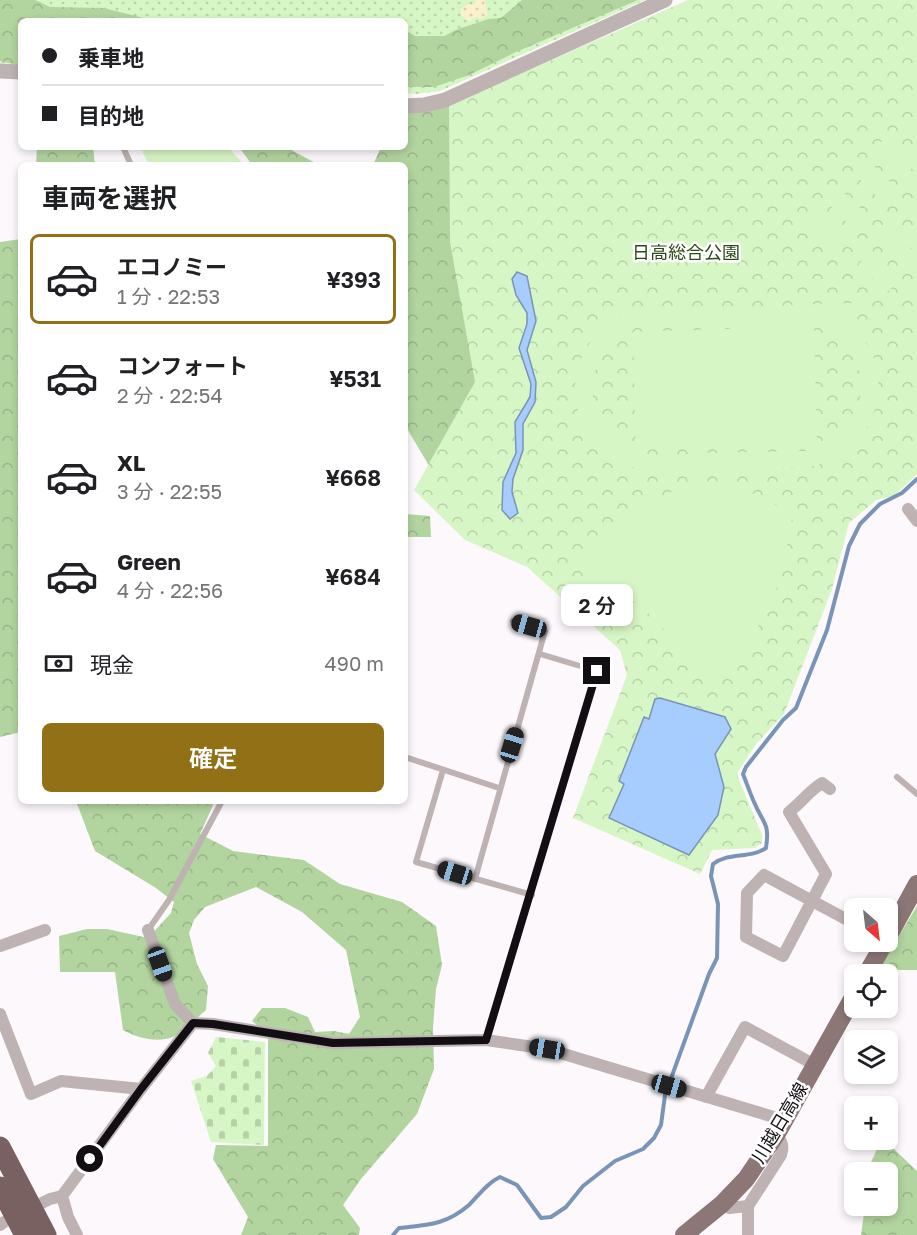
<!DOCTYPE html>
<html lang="ja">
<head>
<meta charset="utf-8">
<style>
	:root { --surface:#fff; --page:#f6f6f6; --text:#202124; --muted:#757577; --line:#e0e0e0; --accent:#917016 }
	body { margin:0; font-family:"Golos Text","Noto Sans JP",sans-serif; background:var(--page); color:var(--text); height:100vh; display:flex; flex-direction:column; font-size:22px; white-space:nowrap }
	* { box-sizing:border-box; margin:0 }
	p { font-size:20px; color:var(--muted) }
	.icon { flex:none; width:33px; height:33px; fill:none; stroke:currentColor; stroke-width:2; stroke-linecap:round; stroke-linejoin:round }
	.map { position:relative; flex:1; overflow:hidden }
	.side { position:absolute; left:18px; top:162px; width:390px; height:642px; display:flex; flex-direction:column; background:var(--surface); border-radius:9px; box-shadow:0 3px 9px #0003 }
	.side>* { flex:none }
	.guide { position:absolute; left:18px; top:18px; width:390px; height:132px; border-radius:9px; box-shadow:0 3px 9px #0003; display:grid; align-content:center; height:132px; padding:0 24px; background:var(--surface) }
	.needle { width:39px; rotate:152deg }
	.controls { position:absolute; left:844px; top:898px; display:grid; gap:12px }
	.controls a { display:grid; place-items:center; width:54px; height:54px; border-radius:9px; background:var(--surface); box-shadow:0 3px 9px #0003; font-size:30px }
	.end { position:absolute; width:27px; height:27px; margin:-14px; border:8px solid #130e14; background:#fff; box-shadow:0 0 0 3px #fff }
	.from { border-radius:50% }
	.bubble { position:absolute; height:42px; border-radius:9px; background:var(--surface); box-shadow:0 3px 9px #0003; font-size:20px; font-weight:600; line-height:42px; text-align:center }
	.car { position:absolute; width:18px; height:36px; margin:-18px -9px; border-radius:8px; box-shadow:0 0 4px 2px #0007; background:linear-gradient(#222 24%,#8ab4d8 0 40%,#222 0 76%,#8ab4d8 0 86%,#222 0) }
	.guide b { display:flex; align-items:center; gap:21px; height:57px; font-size:22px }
	.guide b+b { border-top:2px solid var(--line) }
	.guide i { width:15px; height:15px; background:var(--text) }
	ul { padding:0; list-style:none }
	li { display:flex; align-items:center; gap:18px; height:90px; margin:0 12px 9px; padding:0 12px; border:3px solid transparent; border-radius:9px }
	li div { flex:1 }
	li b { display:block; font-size:22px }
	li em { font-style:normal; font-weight:600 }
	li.current { border-color:var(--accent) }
	li>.icon { width:54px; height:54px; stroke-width:1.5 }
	h2 { padding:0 24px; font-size:27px; line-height:72px }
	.pay { display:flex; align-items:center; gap:15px; height:66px; padding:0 24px; font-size:22px }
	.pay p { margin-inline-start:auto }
	.button { display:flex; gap:12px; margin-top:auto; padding:12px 24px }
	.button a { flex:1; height:69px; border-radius:9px; background:var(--accent); color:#fff; font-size:24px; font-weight:600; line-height:69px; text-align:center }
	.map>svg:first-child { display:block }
</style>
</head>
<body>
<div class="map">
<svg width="917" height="1235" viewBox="0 0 917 1235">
	<defs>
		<pattern id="grass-dots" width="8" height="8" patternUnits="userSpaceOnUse" patternTransform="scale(1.5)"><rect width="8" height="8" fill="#d7f6c5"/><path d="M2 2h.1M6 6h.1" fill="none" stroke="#b8d2a8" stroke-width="1.8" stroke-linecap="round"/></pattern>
		<pattern id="forest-crowns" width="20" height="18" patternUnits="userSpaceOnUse" patternTransform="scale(1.5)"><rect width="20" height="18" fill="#b2d49f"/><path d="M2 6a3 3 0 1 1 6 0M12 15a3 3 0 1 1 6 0" fill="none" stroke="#98b588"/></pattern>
		<pattern id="sand-dots" width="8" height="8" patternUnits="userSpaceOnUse" patternTransform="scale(1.5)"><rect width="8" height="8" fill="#faf0cb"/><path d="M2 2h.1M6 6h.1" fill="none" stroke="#d5cdad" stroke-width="1.8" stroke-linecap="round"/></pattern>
		<pattern id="cemetery-stones" width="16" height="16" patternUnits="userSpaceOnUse" patternTransform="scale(1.5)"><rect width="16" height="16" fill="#d7f6c5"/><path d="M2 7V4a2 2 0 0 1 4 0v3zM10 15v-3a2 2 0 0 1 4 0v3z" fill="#b8d2a8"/></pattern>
		<pattern id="park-crowns" width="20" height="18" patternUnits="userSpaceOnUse" patternTransform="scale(1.5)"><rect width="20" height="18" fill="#d7f6c5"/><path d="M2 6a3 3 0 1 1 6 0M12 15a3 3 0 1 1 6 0" fill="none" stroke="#b8d2a8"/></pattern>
	</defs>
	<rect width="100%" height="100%" fill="#fcf8fc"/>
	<!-- grass -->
	<path fill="url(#grass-dots)" d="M0,0h645l-205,91 -24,3 -11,-1v-72h-384v43l-21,-1z"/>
	<!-- forest -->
	<path fill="url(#forest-crowns)" d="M0,0h35l15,7 54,1 51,13h-134v45l-21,-5z
		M522,0h116l-122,52 -47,23 -35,12h-29v-57l10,6h29l14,-7 31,-10 12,-1z
		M627,71l-193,403 -25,-42 -4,-10 2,-41 -2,-216h-32l8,-18h24v-33z
		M37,147h56l2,18h-59z
		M239,147h47l33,18h-67z
		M21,239v493l-21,5v-495z
		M405,514l25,2 1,21h-26z
		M76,801h139l-15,33 33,17 71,9 36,24 62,18 34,24 6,39 -6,24 -3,39 1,41 -17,45 -56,65 -18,26 17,23 -1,7h-118l7,-18 -35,-58 3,-14 52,1v-112l-16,-13 10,-13h23l23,9 7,15 19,-1 15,3 11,-17 -14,-67 -44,-38 -46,-25 -51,20 -11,13 -5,13 8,31 11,22 -2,24c-8,7 -24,23 -33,27 -16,6 -36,1 -50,-7l-8,-58h-55l-1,-36 28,-7h20l41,9 23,-25 3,-11 -18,-14 -61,-37z
		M917,906v64h-27l-10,-3z
		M878,1147l16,2 23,22v64h-56l4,-29h23v-33h-22z"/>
	<!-- sand -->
	<path fill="url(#sand-dots)" d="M476,0h9l3,15 -6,4 -6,-2 -7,4c-6,-2 -9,-6 -8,-12l5,-4 8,-1z"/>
	<!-- cemetery -->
	<path fill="url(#cemetery-stones)" d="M216,1037l49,5 -1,103 -53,-3 -20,-61 16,-5 9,-10 -8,-13z"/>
	<!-- park -->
	<path fill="url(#park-crowns)" d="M688,0h229v474l-23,22 -18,4 -27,23 -17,66 -48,125 -28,30 -18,28v5l24,58v8l-7,5 -43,2 -12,24 -127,-56 54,-143 -7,-25 -93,-83 -62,-27 -51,-50 61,-108 -25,-140 -1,-137z"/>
	<!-- pitch -->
	<path fill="#d7f6c5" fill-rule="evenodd" d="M887,136l29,28 -14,14 -29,-28z
		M140,147h88l16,18h-95z
		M866,158l29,29 -14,13 -29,-28z
		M837,186l29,28 -13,14 -29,-28z
		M815,209l28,28 -13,14 -29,-29z
		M892,230l25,25v8l-10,10 -28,-29z
		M872,250l29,29 -14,13 -29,-28z
		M854,303v16h-10c13,12 24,23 30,40 17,48 -16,100 -65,108 -38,1 -76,2 -115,3 -18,0 -41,4 -59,-2 -40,-12 -65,-50 -59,-91 5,-29 25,-54 52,-66zM799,321c75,4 87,111 9,130 -34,1 -68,1 -101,2 -25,1 -59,7 -82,-6 -6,-3 -11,-9 -16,-15 -30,-33 -17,-85 23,-103 10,-5 21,-5 31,-6z
		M814,326l3,115 -181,6 -3,-115z
		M729,486l38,12 25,20 -8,46 -7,23 -40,83 -14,6 -49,-15c6,-41 -68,-76 -98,-95l25,-34 40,-28 43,-17z"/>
	<!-- water -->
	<path fill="#a6cdfe" stroke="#7a94b8" stroke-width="1.5" d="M517,272l10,4 9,45 -9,29 9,32 -1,20 -12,22v26l-10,29 -1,13 6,21 -8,6 -8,-9 1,-28 13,-29 -1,-31 15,-25 1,-13 -12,-36 8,-24v-11l-11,-18 -4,-16z
		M660,698l65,19 6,12 -16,25 9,33 -6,28 -29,40 -80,-37 15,-34 -5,-3 25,-64 5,2 6,-20z"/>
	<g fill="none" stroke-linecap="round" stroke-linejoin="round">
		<!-- stream -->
		<path stroke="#7a94b8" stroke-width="4" d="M393,1235l6,-7c28,-3 47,-3 70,-23 10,-10 18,-22 31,-28l17,8 24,33 10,-1 15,-10 17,-21 32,-25 28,-12 11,-11 7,-13 4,-30 44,-121 8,-16 1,-54 -7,-28 2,-12c15,-12 37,-5 53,-16 4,-26 -3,-24 -12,-46 -4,-9 -7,-18 -11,-28l3,-7 37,-47 13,-12 31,-78 22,-84 11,-22 20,-20 22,-11 15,-14"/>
		<!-- service -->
		<path stroke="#beb2b2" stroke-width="6" d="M123,147l8,18
			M405,757l94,31
			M443,770l-27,92 116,33
			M897,777l20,17
			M475,879l70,-248 -32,-10
			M148,930l21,-30 53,-99
			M487,1040l110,-369 -57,-17"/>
		<!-- minor -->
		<path stroke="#beb2b2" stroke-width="12" d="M908,509l9,12
			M830,789l-8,-6c-13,8 -21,20 -33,29l37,62 -43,82 -37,-19 1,-44 17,-18 91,49
			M148,930l27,74 18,19 20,1 120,19 153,-3 61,9 237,71
			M0,946l45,-16
			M0,1014l31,80 30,-13 80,8
			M706,1097l39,-70 70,38
			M42,1203l8,-4 12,-3
			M722,1204l7,4 19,-2
			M0,1225l4,-3
			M77,1235l-9,-18 -6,-21 79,-107 52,-66
			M748,1235v-29l33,-51c3,-9 1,-13 -5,-20"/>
		<!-- tertiary -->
		<path stroke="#beb2b2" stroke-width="15" d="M0,71l21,1
			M405,106l19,-1 21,-5 220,-100"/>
		<!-- primary -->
		<path stroke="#8c7676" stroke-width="18" d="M888,937l29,-53
			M866,975l19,-33
			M684,1235l38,-31 24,-25 30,-44 79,-141"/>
		<!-- motorway -->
		<path stroke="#796161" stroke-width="21" d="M0,1147l46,88
			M0,1187l25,48"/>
	</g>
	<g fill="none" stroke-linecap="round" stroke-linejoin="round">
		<!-- route -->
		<path stroke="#130e14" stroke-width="8" d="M90,1159l51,-70 52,-66 20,1 120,19 153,-3 111,-369"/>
	</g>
	<g text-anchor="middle" stroke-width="5" stroke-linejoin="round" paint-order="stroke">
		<!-- park labels -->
		<g font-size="18" fill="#2a4914" stroke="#fff">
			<text x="686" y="259">日高総合公園</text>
		</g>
		<!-- street labels -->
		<g font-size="18" fill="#130e14" stroke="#fff">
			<text transform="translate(780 1123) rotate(-59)" y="6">川越日高線</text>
		</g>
	</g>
</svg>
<div class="controls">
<a><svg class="needle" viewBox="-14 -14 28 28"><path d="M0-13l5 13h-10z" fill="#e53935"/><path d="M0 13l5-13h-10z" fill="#757577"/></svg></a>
<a><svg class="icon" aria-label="locate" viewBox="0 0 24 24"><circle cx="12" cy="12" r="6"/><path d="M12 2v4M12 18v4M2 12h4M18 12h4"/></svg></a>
<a><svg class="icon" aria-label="layers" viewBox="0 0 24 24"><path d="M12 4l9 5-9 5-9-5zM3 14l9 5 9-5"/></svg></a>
<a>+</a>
<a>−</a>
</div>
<i class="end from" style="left:90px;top:1159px"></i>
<i class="end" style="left:597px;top:671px"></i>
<div class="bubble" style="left:561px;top:584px;width:72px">2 分</div>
<i class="car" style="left:529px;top:626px;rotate:286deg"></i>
<i class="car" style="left:512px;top:745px;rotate:17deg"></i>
<i class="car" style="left:455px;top:873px;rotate:287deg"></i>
<i class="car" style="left:160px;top:964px;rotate:160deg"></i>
<i class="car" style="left:547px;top:1049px;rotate:279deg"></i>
<i class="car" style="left:669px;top:1086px;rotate:106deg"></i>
<div class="guide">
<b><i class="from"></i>乗車地</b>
<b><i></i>目的地</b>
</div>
<section class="side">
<h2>車両を選択</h2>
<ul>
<li class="current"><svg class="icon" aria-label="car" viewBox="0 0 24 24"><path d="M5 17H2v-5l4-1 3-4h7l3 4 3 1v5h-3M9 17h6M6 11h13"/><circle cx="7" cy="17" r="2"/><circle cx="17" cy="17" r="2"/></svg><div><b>エコノミー</b><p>1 分 · 22:53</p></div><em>¥393</em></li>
<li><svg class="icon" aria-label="car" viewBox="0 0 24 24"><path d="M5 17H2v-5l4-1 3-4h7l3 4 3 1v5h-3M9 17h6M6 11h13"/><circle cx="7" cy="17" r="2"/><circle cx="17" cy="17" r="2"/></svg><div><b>コンフォート</b><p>2 分 · 22:54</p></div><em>¥531</em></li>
<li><svg class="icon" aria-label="car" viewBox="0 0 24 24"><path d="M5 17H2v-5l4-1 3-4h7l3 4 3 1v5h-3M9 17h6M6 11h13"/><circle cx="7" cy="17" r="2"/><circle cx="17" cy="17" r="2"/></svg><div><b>XL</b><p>3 分 · 22:55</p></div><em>¥668</em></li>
<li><svg class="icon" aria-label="car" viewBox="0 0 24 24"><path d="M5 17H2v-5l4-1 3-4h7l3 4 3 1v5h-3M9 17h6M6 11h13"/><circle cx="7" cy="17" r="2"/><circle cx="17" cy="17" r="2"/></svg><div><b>Green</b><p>4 分 · 22:56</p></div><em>¥684</em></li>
</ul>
<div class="pay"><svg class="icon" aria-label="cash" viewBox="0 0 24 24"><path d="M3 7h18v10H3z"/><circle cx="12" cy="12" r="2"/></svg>現金<p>490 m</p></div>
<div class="button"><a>確定</a></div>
</section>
</div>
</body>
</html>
